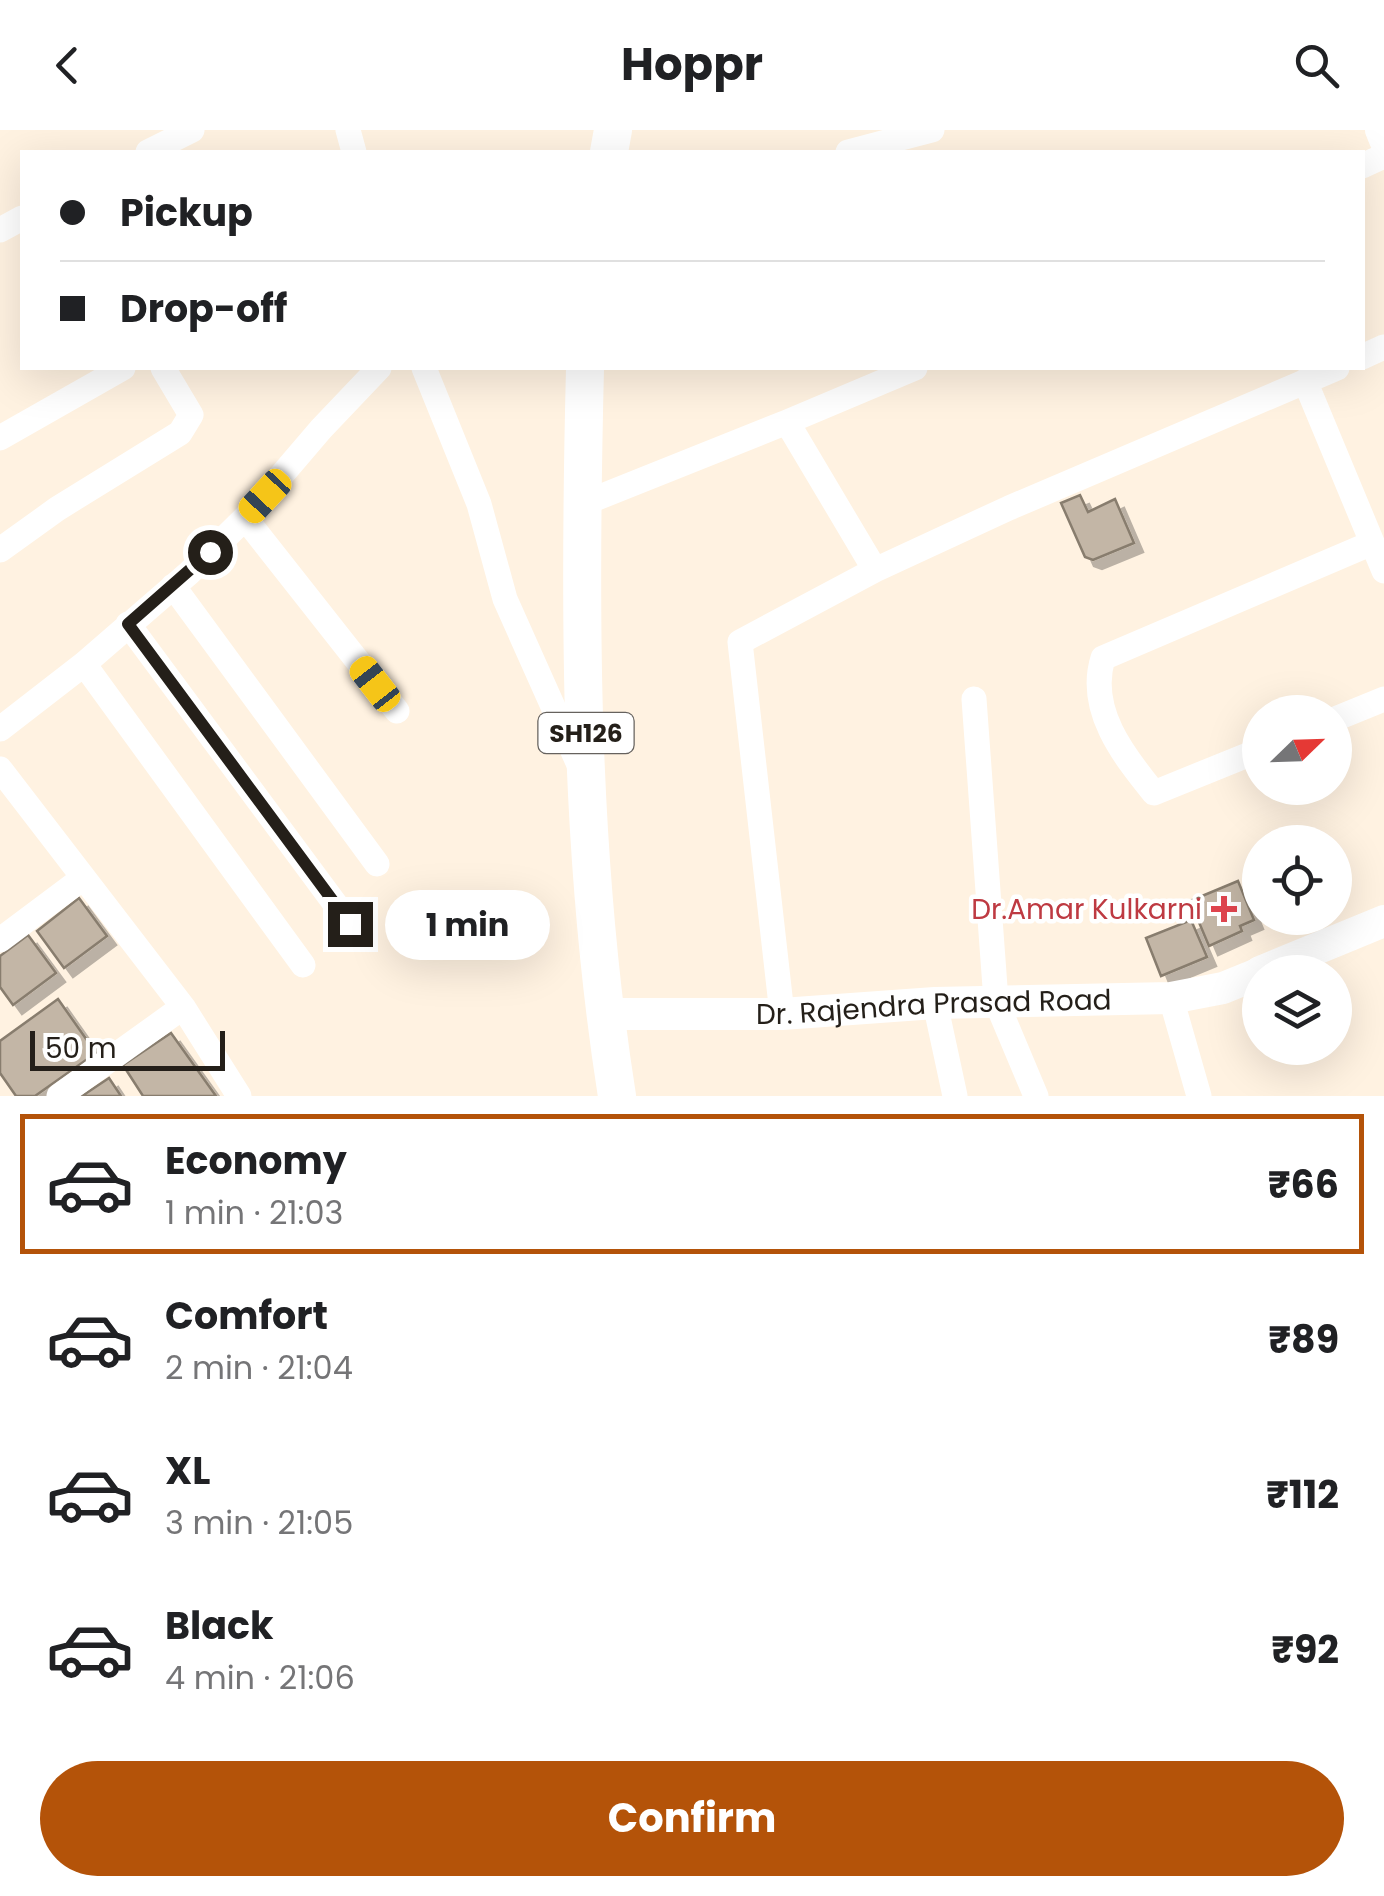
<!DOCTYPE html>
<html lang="en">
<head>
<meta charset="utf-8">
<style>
	:root { --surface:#fff; --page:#f6f6f6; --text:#202124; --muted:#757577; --line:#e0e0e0; --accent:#b45309 }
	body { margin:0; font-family:Poppins,sans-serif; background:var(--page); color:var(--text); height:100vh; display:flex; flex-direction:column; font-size:38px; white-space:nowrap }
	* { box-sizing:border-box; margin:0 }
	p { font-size:32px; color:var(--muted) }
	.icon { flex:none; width:55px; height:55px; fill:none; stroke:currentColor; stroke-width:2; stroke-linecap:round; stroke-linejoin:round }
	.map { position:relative; height:966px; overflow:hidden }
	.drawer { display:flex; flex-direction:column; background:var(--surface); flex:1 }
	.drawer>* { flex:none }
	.top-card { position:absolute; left:20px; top:20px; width:1345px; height:220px; border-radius:0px; box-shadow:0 10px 40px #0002; display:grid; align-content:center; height:220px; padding:0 40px; background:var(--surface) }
	.needle { width:65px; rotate:67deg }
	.controls { position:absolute; left:1242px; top:565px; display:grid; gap:20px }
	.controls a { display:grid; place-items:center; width:110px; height:110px; border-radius:50%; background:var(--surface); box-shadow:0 10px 40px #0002; font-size:50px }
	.scale { position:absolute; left:30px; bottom:25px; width:195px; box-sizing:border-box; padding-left:10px; border:5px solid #241f19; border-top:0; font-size:28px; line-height:35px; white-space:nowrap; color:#241f19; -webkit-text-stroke:8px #fff; paint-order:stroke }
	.end { position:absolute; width:45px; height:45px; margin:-22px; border:12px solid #241f19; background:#fff; box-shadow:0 0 0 5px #fff }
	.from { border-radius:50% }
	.bubble { position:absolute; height:70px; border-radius:35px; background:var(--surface); box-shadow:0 10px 40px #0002; font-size:32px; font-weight:700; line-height:70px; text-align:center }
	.car { position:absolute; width:30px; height:60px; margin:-30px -15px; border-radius:12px; box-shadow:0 0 8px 2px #0007; background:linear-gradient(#f5c518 24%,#345 0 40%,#f5c518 0 76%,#345 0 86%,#f5c518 0) }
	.top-card b { display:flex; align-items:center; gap:35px; height:95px; font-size:38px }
	.top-card b+b { border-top:2px solid var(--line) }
	.top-card i { width:25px; height:25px; background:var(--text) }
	ul { padding:18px 0 0; list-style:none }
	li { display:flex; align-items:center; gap:30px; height:140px; margin:0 20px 15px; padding:0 20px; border:5px solid transparent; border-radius:0px }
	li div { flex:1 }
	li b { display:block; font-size:38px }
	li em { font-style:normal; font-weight:700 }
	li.on { border-color:var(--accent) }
	li>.icon { width:90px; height:90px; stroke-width:1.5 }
	.primary-button { display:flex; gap:20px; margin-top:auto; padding:20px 40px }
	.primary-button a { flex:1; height:115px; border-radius:60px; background:var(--accent); color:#fff; font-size:40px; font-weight:700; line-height:115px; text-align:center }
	header { display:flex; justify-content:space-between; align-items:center; height:130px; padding:0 40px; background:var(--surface); font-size:45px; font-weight:700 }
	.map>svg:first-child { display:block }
</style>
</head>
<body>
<header><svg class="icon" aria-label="back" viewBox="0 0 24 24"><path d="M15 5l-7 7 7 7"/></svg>Hoppr<svg class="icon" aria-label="search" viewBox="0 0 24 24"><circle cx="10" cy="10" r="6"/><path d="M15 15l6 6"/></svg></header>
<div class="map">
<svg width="1384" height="966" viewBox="0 0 1384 966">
	<defs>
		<filter id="shadow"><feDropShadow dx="9" dy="9" stdDeviation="0" flood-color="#0004"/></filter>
	</defs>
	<rect width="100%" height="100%" fill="#fff2e1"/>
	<!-- building -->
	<path fill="#c3b6a6" stroke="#887d6e" stroke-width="2.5" filter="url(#shadow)" d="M1080,365l8,17 27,-13 19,44 -41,17 -8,-3 -24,-54z
		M1238,751l16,39 -14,6 2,5 -33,15 -19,-45z
		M79,768l28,38 -43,32 -27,-37z
		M1191,790l16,37 -46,19 -15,-38z
		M28,805l28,38 -43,32 -13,-18v-31z
		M58,869l38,54 -61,43h-19l-16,-23v-32z
		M171,903l45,63h-73l-20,-31z
		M109,948l12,18h-39z"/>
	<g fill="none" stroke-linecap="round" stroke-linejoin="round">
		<!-- minor -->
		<path stroke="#fff" stroke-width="25" d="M348,0l6,22
			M148,22l44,-22
			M848,22l84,-22
			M1362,36l22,-10
			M0,100l22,-12
			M1362,227l22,-10
			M424,238l55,136 26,95 75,168
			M1305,251l79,190
			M787,292l88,148 134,-62 328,-140
			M0,308l123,-70
			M582,374l205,-82 128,-54
			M245,388l152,193
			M0,420l57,-41 123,-76 11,-18 -28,-47
			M173,456l204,278
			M128,494l222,300
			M84,534l219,301
			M974,569l22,302 40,95
			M1335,589l49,-20
			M0,599l84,-65 105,-91 56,-55 76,-89 58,-61
			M1260,620l-106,43c-31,-38 -67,-84 -51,-135l269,-115
			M0,639l183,238 56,89
			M0,810l83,-62
			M1171,868l28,98
			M935,873l20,93
			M782,884l-42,-372 135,-72
			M59,966l124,-89"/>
		<!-- tertiary -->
		<path stroke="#fff" stroke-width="30" d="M1380,0l4,10"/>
		<!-- secondary -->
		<g stroke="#fff" stroke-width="32">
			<path d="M1260,842l124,-51"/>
			<path id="s1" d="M604,884h178l153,-11 236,-5 52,-10 37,-15"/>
		</g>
		<!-- primary -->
		<path stroke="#fff" stroke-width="38" d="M609,22l4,-22
			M585,238c-6,242 -6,488 32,728"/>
	</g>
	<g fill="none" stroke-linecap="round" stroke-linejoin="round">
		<!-- route -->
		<path stroke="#241f19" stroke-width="12" d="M210,422l-82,72 222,300"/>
	</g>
	<!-- markers -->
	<path fill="#e0444e" stroke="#fff" stroke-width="4" d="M1219 764h10v10h10v10h-10v10h-10v-10h-10v-10h10z"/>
	<g text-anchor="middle" stroke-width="9" stroke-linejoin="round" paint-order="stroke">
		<!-- shield labels -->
		<rect fill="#fff" stroke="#66625e" stroke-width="2.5" x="538.5" y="583" width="95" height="40" rx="8"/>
		<g font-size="25" font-weight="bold" fill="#241f19">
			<text x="586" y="612">SH126</text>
		</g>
		<!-- health labels -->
		<g font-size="28" fill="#be3a42" stroke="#fff" text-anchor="end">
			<text x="1202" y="789">Dr.Amar Kulkarni</text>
		</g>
		<!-- street labels -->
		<g font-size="28" fill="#241f19" stroke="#fff">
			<text dy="10" stroke="none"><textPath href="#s1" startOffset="330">Dr. Rajendra Prasad Road</textPath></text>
		</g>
	</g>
</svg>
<div class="controls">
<a><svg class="needle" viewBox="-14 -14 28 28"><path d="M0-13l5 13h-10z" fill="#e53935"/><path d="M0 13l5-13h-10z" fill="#757577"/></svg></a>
<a><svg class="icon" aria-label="locate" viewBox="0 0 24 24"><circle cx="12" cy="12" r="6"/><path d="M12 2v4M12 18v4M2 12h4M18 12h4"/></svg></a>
<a><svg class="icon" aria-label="layers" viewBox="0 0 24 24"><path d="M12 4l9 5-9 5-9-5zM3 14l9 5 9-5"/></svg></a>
</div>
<div class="scale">50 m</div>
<i class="end from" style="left:210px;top:422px"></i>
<i class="end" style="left:350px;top:794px"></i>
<div class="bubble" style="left:385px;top:760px;width:165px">1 min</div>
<i class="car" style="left:265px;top:366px;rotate:223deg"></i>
<i class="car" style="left:375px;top:554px;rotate:322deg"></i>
<div class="top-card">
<b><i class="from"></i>Pickup</b>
<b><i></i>Drop-off</b>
</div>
</div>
<section class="drawer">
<ul>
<li class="on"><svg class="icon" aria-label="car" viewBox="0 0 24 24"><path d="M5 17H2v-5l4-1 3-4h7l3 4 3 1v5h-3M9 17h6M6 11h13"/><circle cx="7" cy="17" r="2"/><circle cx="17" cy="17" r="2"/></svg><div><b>Economy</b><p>1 min · 21:03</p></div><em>₹66</em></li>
<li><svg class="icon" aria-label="car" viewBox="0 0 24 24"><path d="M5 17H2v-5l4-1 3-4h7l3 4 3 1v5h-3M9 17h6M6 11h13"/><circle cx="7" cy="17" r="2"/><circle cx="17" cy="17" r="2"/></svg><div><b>Comfort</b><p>2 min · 21:04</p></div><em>₹89</em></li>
<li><svg class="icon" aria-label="car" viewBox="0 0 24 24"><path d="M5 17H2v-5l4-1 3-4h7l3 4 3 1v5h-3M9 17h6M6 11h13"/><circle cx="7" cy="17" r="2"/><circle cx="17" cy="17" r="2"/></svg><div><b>XL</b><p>3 min · 21:05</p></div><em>₹112</em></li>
<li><svg class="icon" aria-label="car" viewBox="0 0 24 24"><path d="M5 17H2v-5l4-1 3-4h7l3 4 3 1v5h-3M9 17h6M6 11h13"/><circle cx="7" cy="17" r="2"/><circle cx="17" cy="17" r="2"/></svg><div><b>Black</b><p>4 min · 21:06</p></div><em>₹92</em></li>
</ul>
<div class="primary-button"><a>Confirm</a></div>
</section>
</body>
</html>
